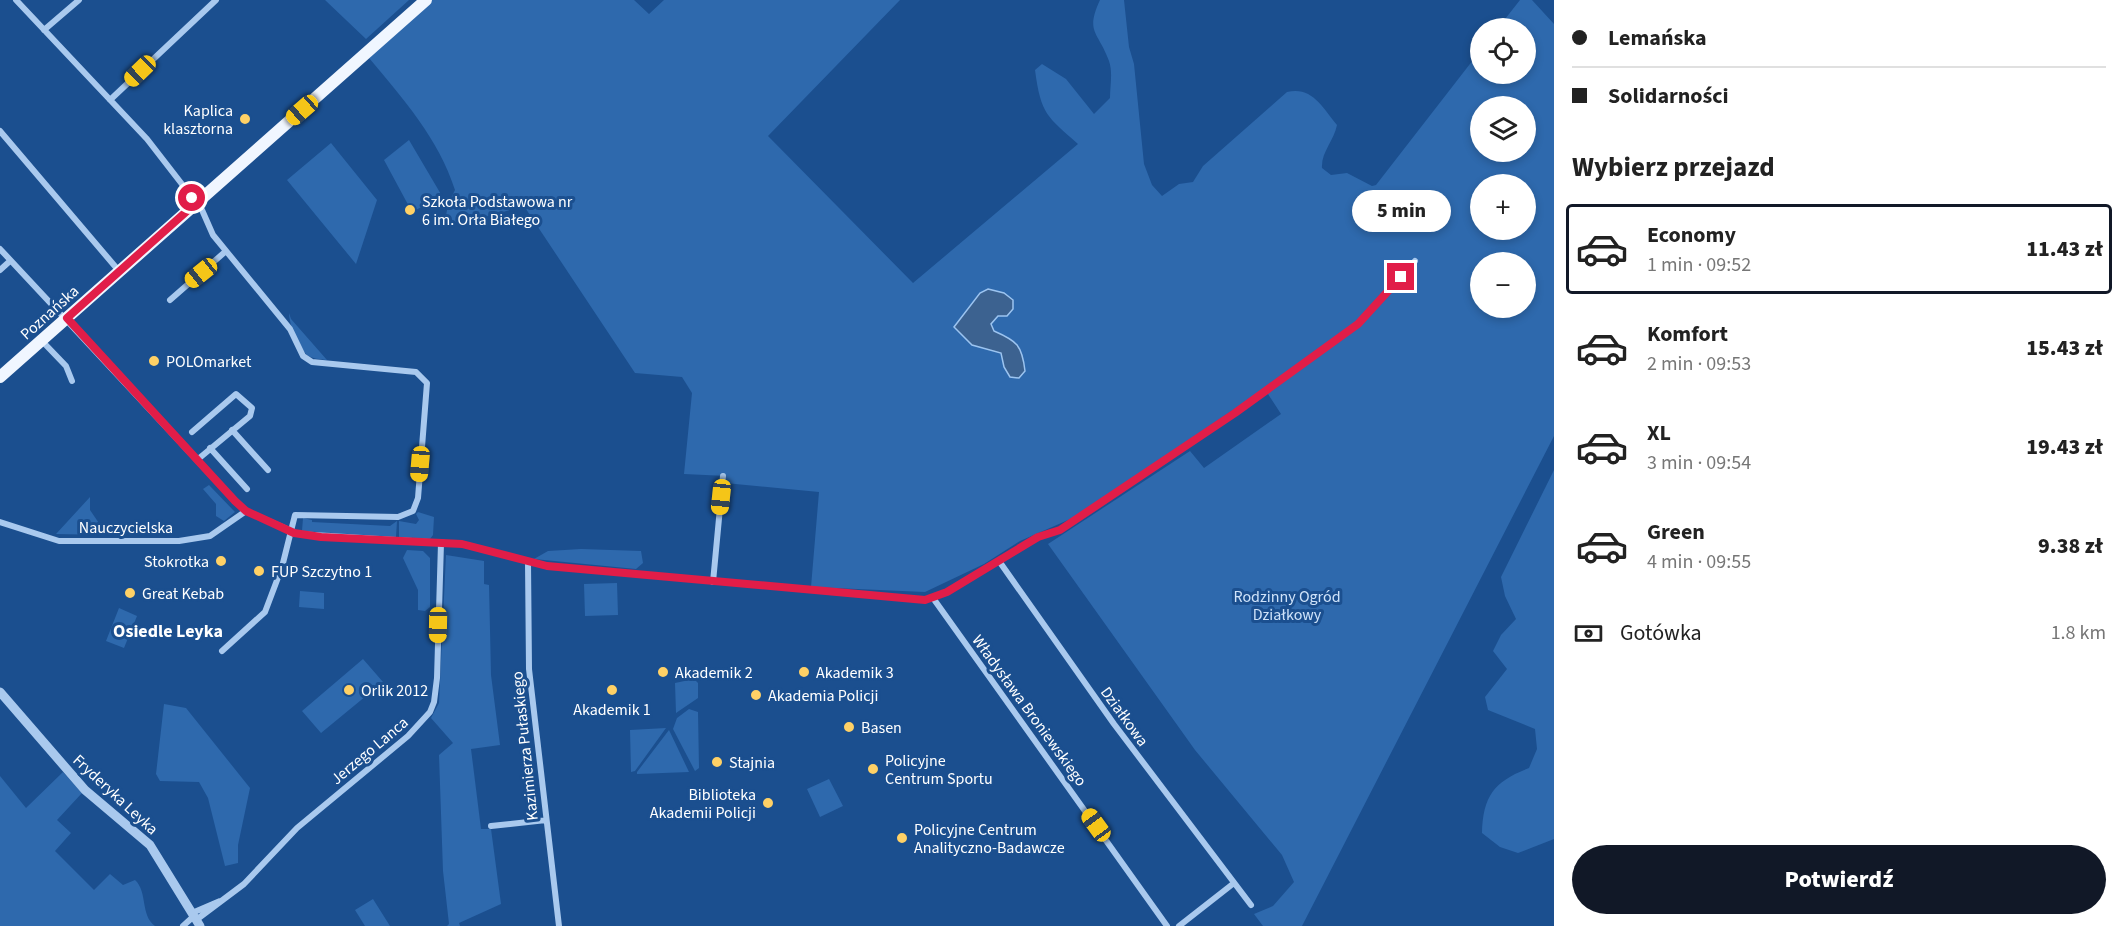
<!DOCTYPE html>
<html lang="pl">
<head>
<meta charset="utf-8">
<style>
	:root { --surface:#fff; --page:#f2f2f2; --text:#222; --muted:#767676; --line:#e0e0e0; --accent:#111827 }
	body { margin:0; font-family:"Source Sans 3",sans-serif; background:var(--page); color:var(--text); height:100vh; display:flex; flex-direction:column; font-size:22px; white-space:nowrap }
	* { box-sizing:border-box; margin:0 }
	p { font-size:20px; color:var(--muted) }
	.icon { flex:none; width:33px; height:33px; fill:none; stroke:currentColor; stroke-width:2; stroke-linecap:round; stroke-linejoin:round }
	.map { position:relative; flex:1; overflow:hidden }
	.sheet { display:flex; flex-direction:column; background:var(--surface); width:570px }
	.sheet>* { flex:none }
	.guide { display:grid; align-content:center; height:132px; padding:0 18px; background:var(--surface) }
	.fabs { position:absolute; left:1470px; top:18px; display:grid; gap:12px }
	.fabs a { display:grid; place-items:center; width:66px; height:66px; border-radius:50%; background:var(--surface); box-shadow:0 3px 9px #0003; font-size:30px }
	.end { position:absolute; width:27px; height:27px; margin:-14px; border:8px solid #e11d48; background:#fff; box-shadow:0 0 0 3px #fff }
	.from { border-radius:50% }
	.bubble { position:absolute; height:42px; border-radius:21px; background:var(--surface); box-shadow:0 3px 9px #0003; font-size:20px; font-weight:800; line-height:42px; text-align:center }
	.car { position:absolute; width:18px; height:36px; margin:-18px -9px; border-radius:8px; box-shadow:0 0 4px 2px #0007; background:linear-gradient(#f5c518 24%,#345 0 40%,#f5c518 0 76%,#345 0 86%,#f5c518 0) }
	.guide b { display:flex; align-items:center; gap:21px; height:57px; font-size:22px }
	.guide b+b { border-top:2px solid var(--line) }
	.guide i { width:15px; height:15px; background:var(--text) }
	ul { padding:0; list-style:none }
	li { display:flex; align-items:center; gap:18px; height:90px; margin:0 12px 9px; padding:0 6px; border:3px solid transparent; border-radius:6px }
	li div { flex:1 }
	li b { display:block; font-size:22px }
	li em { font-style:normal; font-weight:800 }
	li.on { border-color:var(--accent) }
	li>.icon { width:54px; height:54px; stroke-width:1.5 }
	h2 { padding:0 18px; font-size:27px; line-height:72px }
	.pay { display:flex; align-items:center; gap:15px; height:66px; padding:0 18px; font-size:22px }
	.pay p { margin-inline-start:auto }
	.primary-button { display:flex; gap:12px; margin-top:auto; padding:12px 18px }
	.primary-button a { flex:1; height:69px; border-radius:36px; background:var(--accent); color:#fff; font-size:24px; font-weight:800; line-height:69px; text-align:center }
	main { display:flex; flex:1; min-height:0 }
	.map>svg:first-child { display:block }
</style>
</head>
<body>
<main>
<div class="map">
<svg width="1554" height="926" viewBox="0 0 1554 926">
	<rect width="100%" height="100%" fill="#1b4f8f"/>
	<!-- green -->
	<path fill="#2e69ad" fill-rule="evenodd" d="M325,0h84l-43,39z
		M432,0h202l15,14 15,-14h236l-132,136 145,147 165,-139c-31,-28 -37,-29 -43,-74l7,-6 24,15 28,35 16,-16c0,-12 3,-26 -1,-37 -11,-30 -24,-28 -9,-61h24l5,47 5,17 10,100 8,21 10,11 17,-12 14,-2 10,-16 84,-74c25,-6 35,15 50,33 -3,16 -16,27 -15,43l9,7 16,-2 25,13 4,-1 104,-134v23h46v-46h-28l22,-28h12l22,24v412l-252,490h-39l-9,-12 19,-8 21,-24 -12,-27 -87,-105 -147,-206 142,-93 14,17 77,-54 -13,-20 -7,-3 -186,126 -55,24 -36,23 -59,28 -114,-5 8,-95 -94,-9 1,-7 -42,-2 8,-81 -10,-16 -47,-4 -111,-167 -65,18 -13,-8 2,-12 7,-14c-17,-52 -51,-90 -86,-132zM1480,106h46v46h-46zM1480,184h46v46h-46zM1480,262h46v46h-46z
		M409,140l33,56 -30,16 -28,-52z
		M331,143l46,57 -21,64 -69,-84z
		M289,313l2,6 36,41c-7,-1 -15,-1 -20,-5 -9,-8 -18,-31 -18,-42z
		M1554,470v369l-36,14 -18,-6 -18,-14c1,-38 13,-52 47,-65l8,-19 -2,-20 -47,-19 -3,-13 22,-28 -14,-18 8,-16 15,-16 -11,-23 -4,-19z
		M209,485l26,27 -11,9 -8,-5v-12l-13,-15z
		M90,497v13l17,25 -51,-1z
		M418,512l16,5 -1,18 -3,4 -31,-2v-16l17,3 3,-4 -3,-6z
		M303,518l9,2v2l78,4 7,-5 -1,16 -94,-6z
		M581,549l60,2 2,12 -7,6 -102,-10 14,-8z
		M407,550l16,1 7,7v49l-5,4 -7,-1v-20l-15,-32z
		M446,555l38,6v23l5,1 2,90 9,70 -29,4 10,80h10l10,75 -42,19 1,3h-13l2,-2 -6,-53 -4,-116 14,-12 -22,-25 8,-15z
		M617,583l1,32 -33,1 -1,-32z
		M300,591l24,2v16l-25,-2z
		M119,608l18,8 -13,32 -18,-7z
		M363,659l20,23 -62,51 -19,-22z
		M694,679l4,4v15l-22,15 -1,-30z
		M164,704l22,4 64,80 -12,57v18l-13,3 -17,-68 -9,-16 -39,-1 -4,-7z
		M689,709l9,3 1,56 -4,3 -22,-42 4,-11z
		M666,728l-31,43 -4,1 -1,-42z
		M669,730l20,42 -52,2v-2z
		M63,772l19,21 -25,27 14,13 -16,18 39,39 16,-16 13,11 12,-5c13,12 5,35 20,46h-155v-150l26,32z
		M829,779l14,27 -23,11 -13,-28z
		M373,899l17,27h-25l-10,-16z"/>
	<!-- water -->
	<path fill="#3c6290" stroke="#9cc4f0" stroke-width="1.5" d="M988,289l16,4 9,7v9l-6,7h-9l-7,8 3,7c23,10 28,14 31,40l-6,7 -9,-1 -6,-10 -3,-14 -29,-8 -18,-18 26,-34z"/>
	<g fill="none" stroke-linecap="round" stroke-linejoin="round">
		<!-- minor -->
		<path stroke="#a9c9ee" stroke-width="6" d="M16,0l131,139 55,71 11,25 77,94 13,27 9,6 104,10 11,11 -9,115 -5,13 -15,6 -103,-2 -13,52 -17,45 -43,39
			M44,30l35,-30
			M110,100l106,-100
			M0,131l119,140
			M0,249l235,252 11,10 52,23 164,10 85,22 378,34 22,-8 91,-55 22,-7 175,-117 123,-89 57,-63
			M0,270l10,-9
			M170,300l56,-49
			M42,341l24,25 6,15
			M232,430l36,40
			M192,432l44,-38 16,14 -2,8 -53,44
			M210,448l37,41
			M0,522l59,19h120l31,-5 36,-25
			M999,561l115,163 137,181
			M528,562l1,107 30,257
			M713,582l10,-106
			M933,598l234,328
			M491,826l55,-6
			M192,913l28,-12
			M196,920l48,-36 53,-56 111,-92 22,-24 4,-10 3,-24 4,-135
			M183,926l11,-10
			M1179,926l55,-43"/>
		<!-- tertiary -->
		<path stroke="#a9c9ee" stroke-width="9" d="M0,692l85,98 65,55 50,81"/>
		<!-- primary -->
		<path stroke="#f0f6ff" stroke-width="12" d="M0,377l426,-377"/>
	</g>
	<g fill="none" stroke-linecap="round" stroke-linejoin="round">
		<!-- route -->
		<path stroke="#e11d48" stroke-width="8" d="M192,198l4,5 -129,115 168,183 11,10 48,22 27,4 141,7 85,22 378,34 22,-8 91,-55 22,-7 175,-117 123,-89 43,-47"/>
	</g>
	<!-- markers -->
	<g fill="#ffd166" stroke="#1b4f8f" stroke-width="2">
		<circle cx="245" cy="119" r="6"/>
		<circle cx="410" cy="210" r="6"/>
		<circle cx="154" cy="361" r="6"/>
		<circle cx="221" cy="561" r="6"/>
		<circle cx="259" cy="571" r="6"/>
		<circle cx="130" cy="593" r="6"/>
		<circle cx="663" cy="672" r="6"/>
		<circle cx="804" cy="672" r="6"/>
		<circle cx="349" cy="690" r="6"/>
		<circle cx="612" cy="690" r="6"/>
		<circle cx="756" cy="695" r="6"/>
		<circle cx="849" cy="727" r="6"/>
		<circle cx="717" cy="762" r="6"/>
		<circle cx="873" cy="769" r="6"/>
		<circle cx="768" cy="803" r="6"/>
		<circle cx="902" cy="838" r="6"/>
	</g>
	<g text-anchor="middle" stroke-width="6" stroke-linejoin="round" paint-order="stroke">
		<!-- poi labels -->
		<g font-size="16" fill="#fff" stroke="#1b4f8f" text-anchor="start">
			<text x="233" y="116" text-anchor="end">Kaplica<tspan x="233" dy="18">klasztorna</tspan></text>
			<text x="422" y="207">Szkoła Podstawowa nr<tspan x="422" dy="18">6 im. Orła Białego</tspan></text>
			<text x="166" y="367">POLOmarket</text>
			<text x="209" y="567" text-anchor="end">Stokrotka</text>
			<text x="271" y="577">FUP Szczytno 1</text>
			<text x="142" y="599">Great Kebab</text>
			<text x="675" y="678">Akademik 2</text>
			<text x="816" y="678">Akademik 3</text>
			<text x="361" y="696">Orlik 2012</text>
			<text x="768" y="701">Akademia Policji</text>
			<text x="612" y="715" text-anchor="middle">Akademik 1</text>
			<text x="861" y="733">Basen</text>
			<text x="885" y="766">Policyjne<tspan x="885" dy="18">Centrum Sportu</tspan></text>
			<text x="729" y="768">Stajnia</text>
			<text x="756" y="800" text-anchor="end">Biblioteka<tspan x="756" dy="18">Akademii Policji</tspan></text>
			<text x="914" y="835">Policyjne Centrum<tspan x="914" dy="18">Analityczno-Badawcze</tspan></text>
		</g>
		<!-- street labels -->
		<g font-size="16" fill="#fff" stroke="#1b4f8f">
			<text transform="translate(49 312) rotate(-42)" y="6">Poznańska</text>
			<text x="126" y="533">Nauczycielska</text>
			<text transform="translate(1030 710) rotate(54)" y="6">Władysława Broniewskiego</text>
			<text transform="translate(1125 716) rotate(54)" y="6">Działkowa</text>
			<text transform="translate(524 746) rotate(-96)" y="6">Kazimierza Pułaskiego</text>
			<text transform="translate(369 750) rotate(-40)" y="6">Jerzego Lanca</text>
			<text transform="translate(116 794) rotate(43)" y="6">Fryderyka Leyka</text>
		</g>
		<!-- park labels -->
		<g font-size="16" fill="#cfe3fa" stroke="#1b4f8f">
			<text x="1287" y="602">Rodzinny Ogród<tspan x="1287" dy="18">Działkowy</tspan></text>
		</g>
		<!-- neighbourhood labels -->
		<g font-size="18" font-weight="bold" fill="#fff" stroke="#1b4f8f">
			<text x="168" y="637">Osiedle Leyka</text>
		</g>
	</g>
</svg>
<div class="fabs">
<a><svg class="icon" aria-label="locate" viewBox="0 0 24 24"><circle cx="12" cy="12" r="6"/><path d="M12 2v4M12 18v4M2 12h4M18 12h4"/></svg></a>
<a><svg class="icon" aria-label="layers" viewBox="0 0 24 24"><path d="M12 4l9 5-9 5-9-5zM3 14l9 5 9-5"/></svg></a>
<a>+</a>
<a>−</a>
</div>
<i class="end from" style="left:192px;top:198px"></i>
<i class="end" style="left:1401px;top:277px"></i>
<div class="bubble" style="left:1352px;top:190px;width:99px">5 min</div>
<i class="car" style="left:140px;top:71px;rotate:226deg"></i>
<i class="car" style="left:302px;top:110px;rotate:229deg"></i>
<i class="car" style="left:201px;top:273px;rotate:231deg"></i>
<i class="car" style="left:420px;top:464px;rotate:185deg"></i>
<i class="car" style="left:721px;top:497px;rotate:186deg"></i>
<i class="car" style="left:438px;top:625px;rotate:181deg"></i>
<i class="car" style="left:1096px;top:825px;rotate:324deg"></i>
</div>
<section class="sheet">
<div class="guide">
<b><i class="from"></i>Lemańska</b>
<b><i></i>Solidarności</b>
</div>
<h2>Wybierz przejazd</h2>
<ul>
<li class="on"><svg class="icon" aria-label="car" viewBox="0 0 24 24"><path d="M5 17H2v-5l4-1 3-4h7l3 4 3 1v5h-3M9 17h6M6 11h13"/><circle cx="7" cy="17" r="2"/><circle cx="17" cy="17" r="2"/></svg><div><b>Economy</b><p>1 min · 09:52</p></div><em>11.43 zł</em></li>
<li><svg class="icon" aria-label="car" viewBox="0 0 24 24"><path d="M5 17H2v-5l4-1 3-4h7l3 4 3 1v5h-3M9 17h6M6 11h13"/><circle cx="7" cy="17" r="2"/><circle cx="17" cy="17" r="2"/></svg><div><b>Komfort</b><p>2 min · 09:53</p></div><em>15.43 zł</em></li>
<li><svg class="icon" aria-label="car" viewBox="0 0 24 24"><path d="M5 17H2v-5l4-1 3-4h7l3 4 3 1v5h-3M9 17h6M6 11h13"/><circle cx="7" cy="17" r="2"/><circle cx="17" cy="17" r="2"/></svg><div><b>XL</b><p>3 min · 09:54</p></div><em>19.43 zł</em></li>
<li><svg class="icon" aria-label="car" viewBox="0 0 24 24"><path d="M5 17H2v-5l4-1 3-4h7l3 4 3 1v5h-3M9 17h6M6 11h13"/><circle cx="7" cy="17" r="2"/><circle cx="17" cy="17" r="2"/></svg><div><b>Green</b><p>4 min · 09:55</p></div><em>9.38 zł</em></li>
</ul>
<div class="pay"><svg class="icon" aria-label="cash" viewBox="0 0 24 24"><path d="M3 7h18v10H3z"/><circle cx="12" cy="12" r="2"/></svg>Gotówka<p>1.8 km</p></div>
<div class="primary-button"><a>Potwierdź</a></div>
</section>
</main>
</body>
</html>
